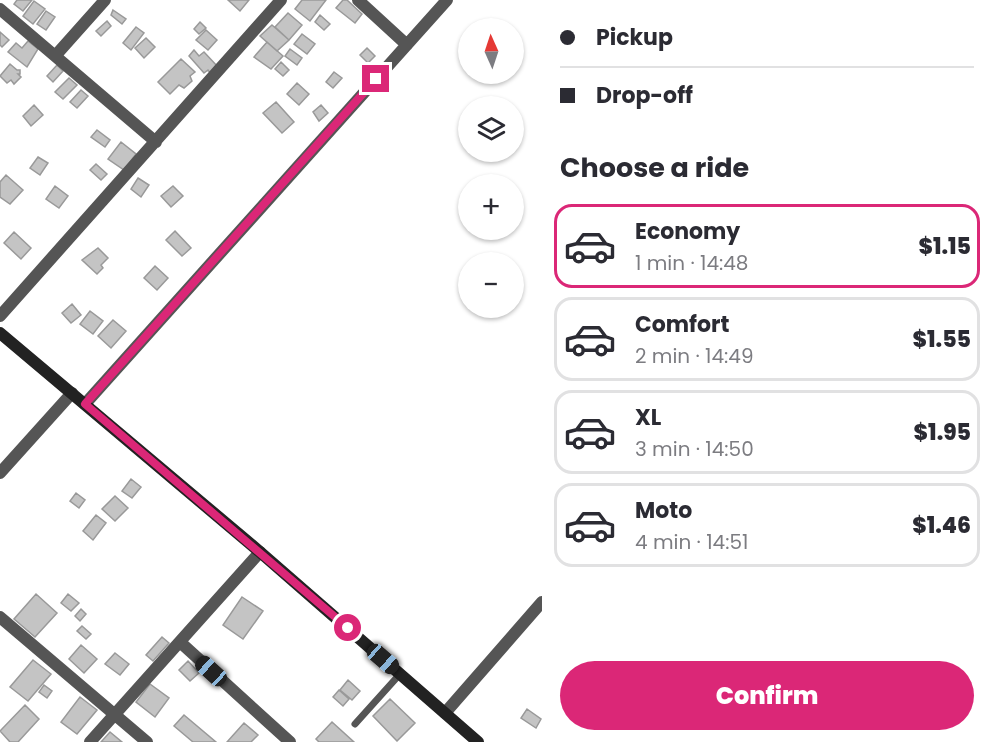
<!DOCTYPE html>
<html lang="en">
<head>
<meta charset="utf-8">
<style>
	:root { --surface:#fff; --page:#f7f7f7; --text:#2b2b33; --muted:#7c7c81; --line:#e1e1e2; --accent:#db2777 }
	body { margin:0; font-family:Poppins,sans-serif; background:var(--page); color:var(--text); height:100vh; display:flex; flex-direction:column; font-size:22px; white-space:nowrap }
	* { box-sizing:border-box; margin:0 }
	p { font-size:20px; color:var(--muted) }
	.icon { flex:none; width:33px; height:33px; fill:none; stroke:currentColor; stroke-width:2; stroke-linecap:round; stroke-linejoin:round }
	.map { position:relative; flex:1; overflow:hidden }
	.drawer { display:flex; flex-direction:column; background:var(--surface); width:450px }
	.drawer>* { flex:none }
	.hud { display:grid; align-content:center; height:132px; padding:0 18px; background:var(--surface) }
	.needle { width:39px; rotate:357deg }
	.controls { position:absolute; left:458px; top:18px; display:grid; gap:12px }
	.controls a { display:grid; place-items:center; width:66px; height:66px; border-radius:50%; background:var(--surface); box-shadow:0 2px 4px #0004; font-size:30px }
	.end { position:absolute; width:27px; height:27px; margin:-14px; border:8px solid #db2777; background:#fff; box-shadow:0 0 0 3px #fff }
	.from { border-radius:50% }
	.car { position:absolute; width:18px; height:36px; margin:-18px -9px; border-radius:8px; box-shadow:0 0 4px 2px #0007; background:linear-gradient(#222 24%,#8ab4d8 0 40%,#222 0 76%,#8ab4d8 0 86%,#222 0) }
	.hud b { display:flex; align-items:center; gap:21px; height:57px; font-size:22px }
	.hud b+b { border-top:2px solid var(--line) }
	.hud i { width:15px; height:15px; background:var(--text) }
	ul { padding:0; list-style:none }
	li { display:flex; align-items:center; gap:18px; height:84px; margin:0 12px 9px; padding:0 6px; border:3px solid var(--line); border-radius:18px }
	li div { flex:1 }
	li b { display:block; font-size:22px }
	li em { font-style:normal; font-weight:800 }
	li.active { border-color:var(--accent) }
	li>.icon { width:54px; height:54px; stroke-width:1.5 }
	h2 { padding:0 18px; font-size:27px; line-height:72px }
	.cta { display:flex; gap:12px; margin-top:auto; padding:12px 18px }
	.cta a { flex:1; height:69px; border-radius:36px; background:var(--accent); color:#fff; font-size:24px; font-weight:800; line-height:69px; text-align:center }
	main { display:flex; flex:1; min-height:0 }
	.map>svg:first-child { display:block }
</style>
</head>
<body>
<main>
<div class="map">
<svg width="542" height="742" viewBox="0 0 542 742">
	<rect width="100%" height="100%" fill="#fff"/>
	<!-- building -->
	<path fill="#c4c4c4" stroke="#999" stroke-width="1.5" d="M17,0h15l-9,11 -9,-7z
		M228,0h21l-9,11z
		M302,0h24l-16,21 -15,-12z
		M343,0h4l15,14 -7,9 -19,-15z
		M34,1l11,8 -12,15 -10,-8z
		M113,10l13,9 -4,5 -11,-9z
		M46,11l9,6 -9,13 -9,-6z
		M288,13l14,12 -13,15 -14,-13z
		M320,15l10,9 -6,6 -9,-8z
		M107,21l4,5 -10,10 -5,-5z
		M200,22l6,6 -7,6 -5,-5z
		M272,25l17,15 -12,11 -17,-15z
		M136,27l8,6 -13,17 -8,-7z
		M206,30l11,10 -9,10 -12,-10z
		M0,32l9,8 -7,7 -2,-2z
		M302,34l13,10 -8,10 -13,-10z
		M146,38l9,9 -11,11 -9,-10z
		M28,41l10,8 -11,18 -19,-15 8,-9 6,5z
		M267,42l16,14 -12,13 -17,-12z
		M367,48l8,8 -7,7 -8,-8z
		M290,49l12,9 -5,7 -12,-9z
		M194,50l5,6 5,-4 14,15 -7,7 -3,-4 -4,3 -15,-17z
		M181,59l14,13 -5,4 2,5 -8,7 -5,-3 -9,9 -12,-12z
		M281,62l8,8 -6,6 -8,-7z
		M10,64l7,6h3v4h-2l3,3 -7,7 -3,-4 -4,3 -7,-7z
		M57,65l6,6 -10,11 -6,-6z
		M334,72l8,6 -9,10 -7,-6z
		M69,78l8,7 -14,14 -8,-7z
		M297,83l12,11 -10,11 -12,-11z
		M81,90l7,6 -11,12 -7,-6z
		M276,102l18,20 -12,11 -19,-20z
		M34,105l9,10 -12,11 -8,-10z
		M321,105l7,8 -9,8 -6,-9z
		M97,130l13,10 -5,7 -14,-10z
		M121,142l15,12 -12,16 -16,-11z
		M38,157l10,6 -8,12 -10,-7z
		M96,164l11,10 -6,6 -11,-10z
		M6,175l17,15 -13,14 -10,-7v-15z
		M138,178l11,7 -8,12 -10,-8z
		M55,186l13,10 -9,12 -13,-9z
		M173,186l10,10 -12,11 -10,-11z
		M175,231l16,17 -9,8 -16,-16z
		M14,232l17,16 -10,11 -17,-16z
		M98,248l10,10 -7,7 2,3 -6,6 -15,-14z
		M155,266l13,12 -11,12 -13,-12z
		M72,304l9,11 -10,8 -9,-10z
		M90,311l13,10 -10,13 -13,-10z
		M113,320l13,11 -15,17 -13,-12z
		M131,479l10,8 -9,11 -10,-7z
		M76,493l9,7 -6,8 -9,-7z
		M115,496l13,12 -13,13 -13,-12z
		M96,515l10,8 -13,17 -10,-9z
		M36,594l21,19 -22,24 -21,-18z
		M68,594l11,9 -8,8 -10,-8z
		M242,597l21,14 -20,28 -20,-14z
		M81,609l5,5 -6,7 -5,-5z
		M82,626l9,8 -5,5 -9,-8z
		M162,637l7,6 -16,18 -7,-6z
		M81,645l16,14 -13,14 -15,-14z
		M115,653l14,11 -9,11 -15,-11z
		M33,660l18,14 -23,27 -18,-14z
		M188,661l11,12 -9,8 -11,-11z
		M348,680l12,11 -8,9 -12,-10z
		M150,684l19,14 -14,19 -19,-15z
		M44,685l8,6 -5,7 -8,-6z
		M339,690l10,9 -6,7 -10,-9z
		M80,697l17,13 -20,24 -16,-12z
		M390,699l25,24 -18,18 -24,-25z
		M25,705l14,14 -21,23h-8l-10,-11z
		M527,709l14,10 -5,9 -15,-10z
		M184,715l32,27h-23l-19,-16z
		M332,722l22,20h-35l-3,-3z
		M244,723l14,12 -7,7h-24z
		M110,732l12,10h-21z"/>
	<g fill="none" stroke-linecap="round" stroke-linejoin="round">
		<!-- lane -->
		<path stroke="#555" stroke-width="7" d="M355,724l45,-50"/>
		<!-- street -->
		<path stroke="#555" stroke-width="12" d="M358,0l49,45
			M0,9l156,133
			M56,55l49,-55
			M0,316l281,-316
			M85,404l362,-404
			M0,473l72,-80
			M0,617l147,125
			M180,642l110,100
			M445,713l97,-111
			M90,742l170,-190"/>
		<!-- secondary -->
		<path stroke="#222" stroke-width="12" d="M0,333l260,219 218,190"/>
	</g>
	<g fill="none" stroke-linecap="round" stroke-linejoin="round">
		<!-- route -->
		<path stroke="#db2777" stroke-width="8" d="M348,628l-263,-224 291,-325"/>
	</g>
</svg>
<div class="controls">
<a><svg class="needle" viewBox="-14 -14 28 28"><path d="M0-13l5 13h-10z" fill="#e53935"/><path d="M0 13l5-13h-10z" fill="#7c7c81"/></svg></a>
<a><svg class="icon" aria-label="layers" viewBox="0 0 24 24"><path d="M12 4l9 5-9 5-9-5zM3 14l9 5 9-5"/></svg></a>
<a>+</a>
<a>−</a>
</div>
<i class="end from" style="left:348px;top:628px"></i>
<i class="end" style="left:376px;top:79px"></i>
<i class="car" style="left:383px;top:659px;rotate:131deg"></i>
<i class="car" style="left:211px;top:671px;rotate:312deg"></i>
</div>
<section class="drawer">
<div class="hud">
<b><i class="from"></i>Pickup</b>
<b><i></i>Drop-off</b>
</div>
<h2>Choose a ride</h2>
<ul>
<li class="active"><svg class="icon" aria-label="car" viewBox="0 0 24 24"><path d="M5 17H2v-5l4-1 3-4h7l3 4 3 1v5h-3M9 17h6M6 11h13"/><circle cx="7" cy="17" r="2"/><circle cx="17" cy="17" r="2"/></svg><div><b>Economy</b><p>1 min · 14:48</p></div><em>$1.15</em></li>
<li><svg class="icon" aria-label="car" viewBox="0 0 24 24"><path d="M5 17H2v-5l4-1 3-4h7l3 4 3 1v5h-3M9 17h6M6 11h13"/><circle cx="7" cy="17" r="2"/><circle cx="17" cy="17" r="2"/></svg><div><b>Comfort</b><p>2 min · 14:49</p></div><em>$1.55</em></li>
<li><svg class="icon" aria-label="car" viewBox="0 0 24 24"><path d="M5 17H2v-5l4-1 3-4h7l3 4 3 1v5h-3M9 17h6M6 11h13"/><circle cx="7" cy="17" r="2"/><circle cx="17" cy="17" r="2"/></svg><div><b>XL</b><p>3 min · 14:50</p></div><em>$1.95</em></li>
<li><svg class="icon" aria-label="car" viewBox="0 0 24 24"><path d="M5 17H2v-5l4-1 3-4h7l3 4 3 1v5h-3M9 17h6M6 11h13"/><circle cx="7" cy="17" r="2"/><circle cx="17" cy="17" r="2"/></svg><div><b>Moto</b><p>4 min · 14:51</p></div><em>$1.46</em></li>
</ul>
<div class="cta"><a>Confirm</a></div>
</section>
</main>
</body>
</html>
